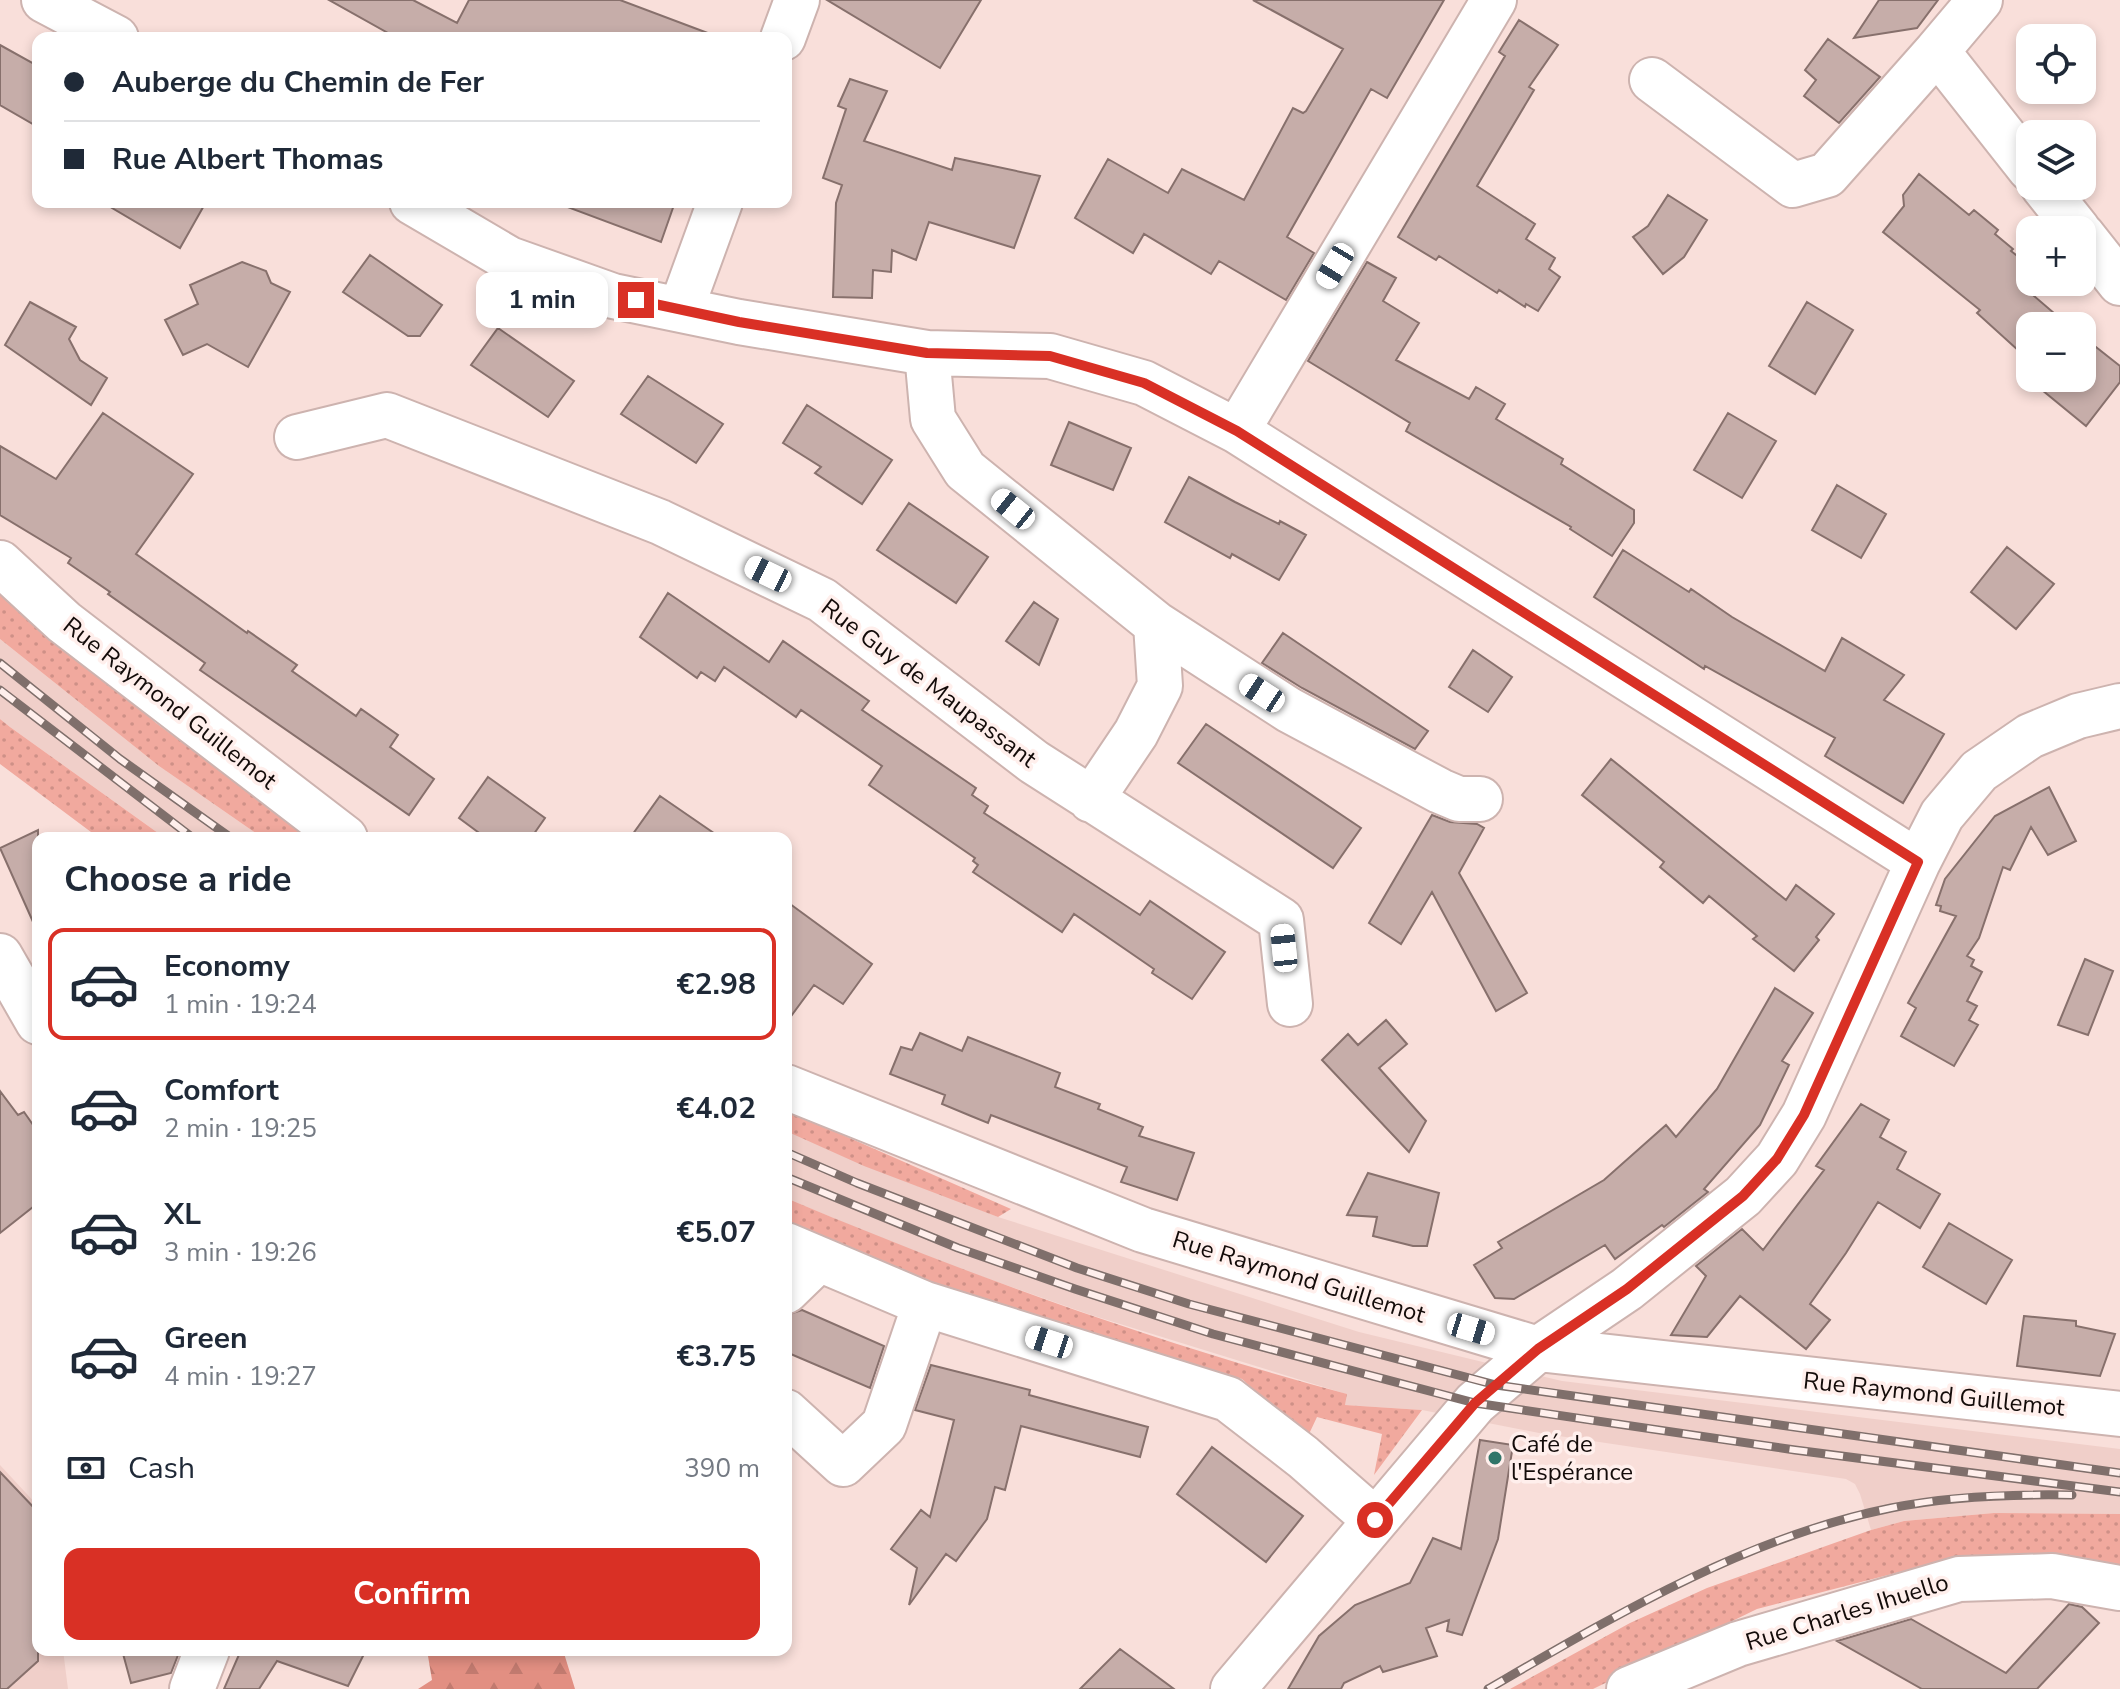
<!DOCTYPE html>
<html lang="en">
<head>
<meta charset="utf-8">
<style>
	:root { --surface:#fff; --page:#f6f6f7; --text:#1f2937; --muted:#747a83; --line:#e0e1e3; --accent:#d93025 }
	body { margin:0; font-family:"Nunito Sans",sans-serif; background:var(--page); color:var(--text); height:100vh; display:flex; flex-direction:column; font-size:30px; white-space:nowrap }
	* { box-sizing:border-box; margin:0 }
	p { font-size:26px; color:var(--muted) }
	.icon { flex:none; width:44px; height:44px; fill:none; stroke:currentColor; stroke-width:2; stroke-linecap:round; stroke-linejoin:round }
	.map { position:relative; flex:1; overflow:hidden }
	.sheet { position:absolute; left:32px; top:832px; width:760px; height:824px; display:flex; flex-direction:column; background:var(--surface); border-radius:16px; box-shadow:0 4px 12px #0003 }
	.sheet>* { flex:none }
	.guide { position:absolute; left:32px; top:32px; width:760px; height:176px; border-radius:16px; box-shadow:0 4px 12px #0003; display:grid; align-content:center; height:176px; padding:0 32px; background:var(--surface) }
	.controls { position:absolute; left:2016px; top:24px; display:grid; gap:16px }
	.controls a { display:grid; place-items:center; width:80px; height:80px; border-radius:16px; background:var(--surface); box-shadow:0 4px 12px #0003; font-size:40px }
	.end { position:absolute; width:36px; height:36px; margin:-18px; border:10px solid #d93025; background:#fff; box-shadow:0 0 0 4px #fff }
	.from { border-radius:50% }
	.bubble { position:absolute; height:56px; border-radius:16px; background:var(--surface); box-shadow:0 4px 12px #0003; font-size:26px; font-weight:700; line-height:56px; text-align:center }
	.car { position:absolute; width:24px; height:48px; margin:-24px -12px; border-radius:10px; box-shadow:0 0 6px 2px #0007; background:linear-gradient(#fff 24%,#345 0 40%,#fff 0 76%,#345 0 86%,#fff 0) }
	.guide b { display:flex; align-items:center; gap:28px; height:76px; font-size:30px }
	.guide b+b { border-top:2px solid var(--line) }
	.guide i { width:20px; height:20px; background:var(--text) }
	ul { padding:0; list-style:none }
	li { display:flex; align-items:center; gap:24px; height:112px; margin:0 16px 12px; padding:0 16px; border:4px solid transparent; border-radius:16px }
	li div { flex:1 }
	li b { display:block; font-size:30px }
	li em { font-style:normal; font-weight:700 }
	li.active { border-color:var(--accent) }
	li>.icon { width:72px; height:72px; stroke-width:1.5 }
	h2 { padding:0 32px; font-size:36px; line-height:96px }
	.pay { display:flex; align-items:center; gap:20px; height:88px; padding:0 32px; font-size:30px }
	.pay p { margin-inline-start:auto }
	.primary-button { display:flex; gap:16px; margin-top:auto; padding:16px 32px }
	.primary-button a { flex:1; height:92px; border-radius:16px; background:var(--accent); color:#fff; font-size:32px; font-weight:700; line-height:92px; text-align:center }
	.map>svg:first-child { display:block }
</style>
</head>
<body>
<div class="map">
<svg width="2120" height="1689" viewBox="0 0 2120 1689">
	<defs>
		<pattern id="grass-dots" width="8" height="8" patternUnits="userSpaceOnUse" patternTransform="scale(2)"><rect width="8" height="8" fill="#f1a99e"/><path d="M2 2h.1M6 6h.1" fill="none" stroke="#ce9087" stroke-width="1.8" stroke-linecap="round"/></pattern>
		<pattern id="forest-firs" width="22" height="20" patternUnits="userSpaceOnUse" patternTransform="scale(2)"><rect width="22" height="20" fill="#e28f82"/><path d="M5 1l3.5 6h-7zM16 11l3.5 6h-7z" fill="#c17a6f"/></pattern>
	</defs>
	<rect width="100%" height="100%" fill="#f9dfda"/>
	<!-- built -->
	<path fill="#f0cfc9" d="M0,639l159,127 104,72h-98l-155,-111 -10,-8z
		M786,1130l212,87 361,115 132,32 71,17 558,68v65l-126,-1 -90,8 -33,9 -11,-36 -5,-10 -9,-5 -307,-46 -117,-23 -77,-5 1,-11 -255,-79 -173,-61 -132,-56z
		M0,1465l38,41v144h25l5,39h-68z"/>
	<!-- grass -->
	<path fill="url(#grass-dots)" d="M0,588l156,135 156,115h-49l-104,-72 -159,-127z
		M0,719l10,8 155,111h-66l-99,-74z
		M786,1110l225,99 -13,8 -134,-51 -78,-35z
		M786,1198c182,77 370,145 561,196l-2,11 77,5 -48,65 8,-41 -65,-17 -8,17 -12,-4 -55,-51 -195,-61 -77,-16 -184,-76z
		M1994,1513l126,1v56l-99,-16 -75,6 -189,49 -164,80h-83l120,-66 77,-35 164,-58 33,-9z"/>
	<!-- forest -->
	<path fill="url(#forest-firs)" d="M427,1650h136l12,39h-157l14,-9z"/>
	<!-- building -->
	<path fill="#c6ada9" stroke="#87706c" stroke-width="2" d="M329,0h84l44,23 12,-23h151l93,35v3h-316z
		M827,0h154l-41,68z
		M1253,0h191l-57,98 -16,-9 -84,148 27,16 -28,47 -67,-39 -8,13 -67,-40 -11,19 -58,-35 33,-59 60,34 14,-24 62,31 49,-92 10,5 3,-2 37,-62z
		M1879,0h59l-21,28 -63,10z
		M1519,20l39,25 -29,42 5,3 -57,96 58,38 -9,15 29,19 -6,11 11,8 -22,34 -12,-7 -1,3 -26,-17 -2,3 -58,-37 -3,4 -38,-23 107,-181 -6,-4z
		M1828,39l52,38 -41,46 -35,-27 12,-16 -11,-10z
		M0,45l38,21v61l-38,-22z
		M850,79l37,12 -23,50 88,29 3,-12 85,18 -26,72 -85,-26 -13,38 -24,-10 -1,22 -18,-2 -1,28 -39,-1 3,-94 6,-18 -19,-7 23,-69 -8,-3z
		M1919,174l50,41 5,-5 24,20 -3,4 18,15 -2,2 19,15v16h4l-7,8 42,36h-39v35l-53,-48 3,-3 -97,-78 21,-26 -1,-11z
		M1668,195l39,25 -23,37 -21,17 -30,-37 15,-11z
		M102,202h104l-26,46z
		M563,202h112l-14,40 -99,-37z
		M370,255l72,50 -22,31h-12l-65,-44z
		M242,262l24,9 5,12 19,9 -42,75 -41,-23 -24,11 -18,-35 33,-16 -8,-19z
		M1367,262l29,16 -13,23 36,22 -23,37 73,39 7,-12 29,17 -9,15 67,40 -2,5 73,46v13l-22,33 -42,-27 1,-2 -165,-96 4,-8 -102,-62z
		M30,302l46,25 -7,12 11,21 27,18 -16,27 -86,-60z
		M1807,302l46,28 -38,64 -46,-28z
		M498,328l76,53 -26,36 -77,-52z
		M2082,336l38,30v16l-34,44 -44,-36 7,-12h33z
		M648,376l75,48 -27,39 -75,-49z
		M807,405l85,55 -30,44 -47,-31 6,-6 -38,-24z
		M103,413l90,61 -57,80 111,79 1,-2 49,34 -5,6 64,45 5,-7 37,26 -8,12 44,32 -25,36 -209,-145 5,-7 -97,-69 2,-2 -42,-29 3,-5 -71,-43v-69l56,33z
		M1728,413l48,28 -34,57 -48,-28z
		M1069,422l62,26 -18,42 -62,-25z
		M1189,477l46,25 44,22 1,-3 26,14 -27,45 -47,-26 -2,4 -65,-36z
		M1837,485l49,29 -25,44 -49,-28z
		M909,503l79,54 -32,46 -79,-53z
		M2007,547l47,37 -38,45 -45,-37z
		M1623,550l66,42 2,-3 41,28 93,54 17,-33 62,37 -20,25 60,34 -41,69 -78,-47 10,-18 -130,-72 -1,3 -110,-72z
		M668,593l101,69 14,-21 86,60 -7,9 114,78 -4,7 16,11 -4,7 156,102 10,-14 75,51 -33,47 -40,-26 2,-4 -80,-55 -12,18 -89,-60 5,-7 -5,-4 2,-3 -106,-73 13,-19 -81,-56 -5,7 -72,-50 -9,14 -14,-9 -4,6 -57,-41z
		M1034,602l24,17 -19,46 -33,-24z
		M1283,633l145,98 -13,18 -113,-61 -40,-25z
		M1473,650l39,27 -24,35 -39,-25z
		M1206,724l155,104 -28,40 -155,-105z
		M1611,759l175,141 10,-15 38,29 -18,23 3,3 -25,31 -41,-32 4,-3 -48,-40 -6,7 -43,-36 4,-5 -82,-67z
		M488,777l57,41 -14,20h-45l-27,-20z
		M2049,787l27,54 -28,14 -17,-28 -21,43 -7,-3 -24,71 -12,18 7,4 -3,6 11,6 -15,29 10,5 -8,14 9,5 -24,41 -53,-30 15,-28 -8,-5 48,-87 -16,-5 1,-5 -5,-1 9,-26 50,-63z
		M660,796l61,42h-91z
		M1432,815l18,7 27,2 7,4 -25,45 68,120 -31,18 -64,-119 -31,52 -32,-21z
		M38,830v103l-38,-85z
		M786,901l86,63 -29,40 -29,-19 -28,38z
		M2085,959l28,12 -25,64 -30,-10z
		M1775,988l38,25 -31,48 7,4 -29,60 -56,64 4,3 -44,35 -2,-2 -47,34 -10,-14 -91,54 -19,-1 -21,-33 28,-17 -4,-6 106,-62 62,-55 10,12 41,-48z
		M1386,1020l21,24 -28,24 47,53 -17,31 -87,-92 26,-26 10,11z
		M920,1033l42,18 6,-14 92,36 -5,14 45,17 -2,5 45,18 -4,9 55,17 -17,47 -56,-18 6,-15 -136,-52 -3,8 -17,-7 -29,-12 3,-9 -55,-21 11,-27 11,3z
		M0,1091l18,24 6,-3 14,20v71l-38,30z
		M1861,1104l28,16 -9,17 26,15 -9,17 43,25 -20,34 -42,-26 -32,51 -36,51 20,16 -24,29 -66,-53 -33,41 -36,-2 35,-59 -10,-10 46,-37 21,21 61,-80 -8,-4z
		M1368,1173l71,20 -12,53h-14l-40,-10 4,-19 -30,-2z
		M1949,1223l63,37 -26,44 -63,-37z
		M802,1310l82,36 -14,42 -84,-36v-37z
		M2024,1316l52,5v5l39,8 -15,42 -83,-10z
		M931,1365l99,25 -1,5 119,32 -8,30 -119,-31 -16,64 -10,-3 -8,32 -31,42 -10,-7 -37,51 8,-37 -26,-19 30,-39 9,7 24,-97 -39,-10z
		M1480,1440l33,5 -15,94 -36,96 -15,-4 2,-11 -23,8 11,28 -54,16 -3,-6 -36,17 -3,6h-53l31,-53 36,-31 55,-22 23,-45 28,11z
		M1212,1447l91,69 -37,46 -89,-68z
		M0,1472l38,40v149l-31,28h-7z
		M2069,1604l13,3 17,16 -62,66h-115l-85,-48 74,-22 95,54z
		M1120,1649l54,40h-94z
		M122,1650h58l-9,23 -40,10z
		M241,1650h125l-18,36 -71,-25 -18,28h-35z"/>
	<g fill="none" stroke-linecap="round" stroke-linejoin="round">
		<defs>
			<path id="minor" d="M44,0l72,38
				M1980,0l-43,51 93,118
				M783,38l14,-38
				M1652,80l141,105 34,-10 110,-124
				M2043,186l35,44
				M412,202l97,57 104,37 126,26 188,31 123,3 94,27 93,48 681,431
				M2082,235l38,48
				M681,309l39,-107
				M927,353l6,66 32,51 191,154 4,62 -24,47 -45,67
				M1237,431l257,-431
				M297,437l90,-22 273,107 162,78 212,162 247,158 9,84
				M0,563l64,59 281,216
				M1156,624l133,86 151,81 19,8h21
				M0,956l38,66
				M786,1087l357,143 395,119 582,65
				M786,1245l139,59 303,95 75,58 72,63
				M786,1291l32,-31
				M786,1412l57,52 41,-39 41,-121
				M192,1689l15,-39
				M1233,1689l242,-286 63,-54 89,-60 116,-93 34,-37 27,-44 114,-253 24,-47 37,-44 51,-35 48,-20 42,-10
				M1629,1689l109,-45 221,-65 93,-3 68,12"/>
		</defs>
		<!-- minor casing -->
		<use href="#minor" stroke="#cdb3af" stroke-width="48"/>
		<!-- minor -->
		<use href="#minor" stroke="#fff" stroke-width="44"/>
		<defs>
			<path id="rail" d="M0,663l120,96 111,79
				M0,690l193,148
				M786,1152l71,31 220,85 112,36 307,81 624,88
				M786,1177l172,71 117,41 138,45 262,69 320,47 325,42
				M1488,1689c126,-73 258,-152 403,-181 58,-12 121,-14 181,-13"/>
		</defs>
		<!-- rail casing -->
		<use href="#rail" stroke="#7f6f6b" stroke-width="9"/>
		<!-- rail -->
		<use href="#rail" stroke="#ffefec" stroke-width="6" stroke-dasharray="18" stroke-linecap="butt"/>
	</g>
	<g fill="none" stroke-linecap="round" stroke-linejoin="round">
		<!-- route -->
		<path stroke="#d93025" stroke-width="10" d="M636,300l103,22 188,31 123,3 94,27 93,48 681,431 -114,253 -27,44 -34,37 -116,93 -89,60 -63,54 -100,117"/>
	</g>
	<!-- markers -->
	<circle fill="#307569" stroke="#ffefec" stroke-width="3" cx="1495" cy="1458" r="8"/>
	<g text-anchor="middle" stroke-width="7" stroke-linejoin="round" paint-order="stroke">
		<!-- street labels -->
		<g font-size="24" fill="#130b09" stroke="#ffefec">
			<text transform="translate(929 683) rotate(37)" y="8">Rue Guy de Maupassant</text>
			<text transform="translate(170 703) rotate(38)" y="8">Rue Raymond Guillemot</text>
			<text transform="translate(1299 1277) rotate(17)" y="8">Rue Raymond Guillemot</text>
			<text transform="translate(1934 1394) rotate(6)" y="8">Rue Raymond Guillemot</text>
			<text transform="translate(1847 1612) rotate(-17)" y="8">Rue Charles Ihuello</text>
		</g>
		<!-- poi labels -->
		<g font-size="24" fill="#130b09" stroke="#ffefec" text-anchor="start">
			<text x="1511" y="1452">Café de<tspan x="1511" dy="28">l'Espérance</tspan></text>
		</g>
	</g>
</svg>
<div class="controls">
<a><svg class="icon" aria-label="locate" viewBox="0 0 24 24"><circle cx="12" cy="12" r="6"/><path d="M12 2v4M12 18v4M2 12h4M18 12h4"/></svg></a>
<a><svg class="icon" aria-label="layers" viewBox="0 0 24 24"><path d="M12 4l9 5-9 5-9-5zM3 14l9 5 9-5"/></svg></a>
<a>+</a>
<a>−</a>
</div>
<i class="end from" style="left:1375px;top:1520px"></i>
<i class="end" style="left:636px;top:300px"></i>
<div class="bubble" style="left:476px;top:272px;width:132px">1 min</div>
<i class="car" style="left:1335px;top:266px;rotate:211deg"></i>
<i class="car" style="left:1013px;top:509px;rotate:309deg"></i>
<i class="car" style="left:768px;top:574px;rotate:296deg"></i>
<i class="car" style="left:1262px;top:693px;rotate:303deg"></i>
<i class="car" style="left:1284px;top:948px;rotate:354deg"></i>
<i class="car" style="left:1471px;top:1329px;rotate:107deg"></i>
<i class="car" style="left:1049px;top:1342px;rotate:288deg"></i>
<div class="guide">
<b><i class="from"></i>Auberge du Chemin de Fer</b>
<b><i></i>Rue Albert Thomas</b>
</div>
<section class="sheet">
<h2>Choose a ride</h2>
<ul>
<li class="active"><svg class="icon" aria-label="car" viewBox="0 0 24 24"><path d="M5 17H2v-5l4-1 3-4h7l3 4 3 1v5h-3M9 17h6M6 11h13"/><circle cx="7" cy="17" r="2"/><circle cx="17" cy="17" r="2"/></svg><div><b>Economy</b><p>1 min · 19:24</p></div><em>€2.98</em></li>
<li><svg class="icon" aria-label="car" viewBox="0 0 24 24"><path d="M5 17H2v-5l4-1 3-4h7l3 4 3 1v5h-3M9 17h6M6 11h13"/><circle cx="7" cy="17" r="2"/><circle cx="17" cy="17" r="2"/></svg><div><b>Comfort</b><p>2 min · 19:25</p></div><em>€4.02</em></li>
<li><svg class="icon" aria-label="car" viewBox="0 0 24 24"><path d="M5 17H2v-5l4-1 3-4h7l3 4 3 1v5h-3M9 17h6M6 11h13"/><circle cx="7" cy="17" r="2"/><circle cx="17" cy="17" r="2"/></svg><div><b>XL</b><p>3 min · 19:26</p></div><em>€5.07</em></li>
<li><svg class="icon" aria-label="car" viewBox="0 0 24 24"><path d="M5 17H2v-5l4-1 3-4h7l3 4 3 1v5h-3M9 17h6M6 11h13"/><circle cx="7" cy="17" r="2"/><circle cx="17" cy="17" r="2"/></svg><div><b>Green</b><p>4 min · 19:27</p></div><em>€3.75</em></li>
</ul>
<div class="pay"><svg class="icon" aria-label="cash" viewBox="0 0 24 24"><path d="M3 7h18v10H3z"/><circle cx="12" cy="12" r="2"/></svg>Cash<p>390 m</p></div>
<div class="primary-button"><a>Confirm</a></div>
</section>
</div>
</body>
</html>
